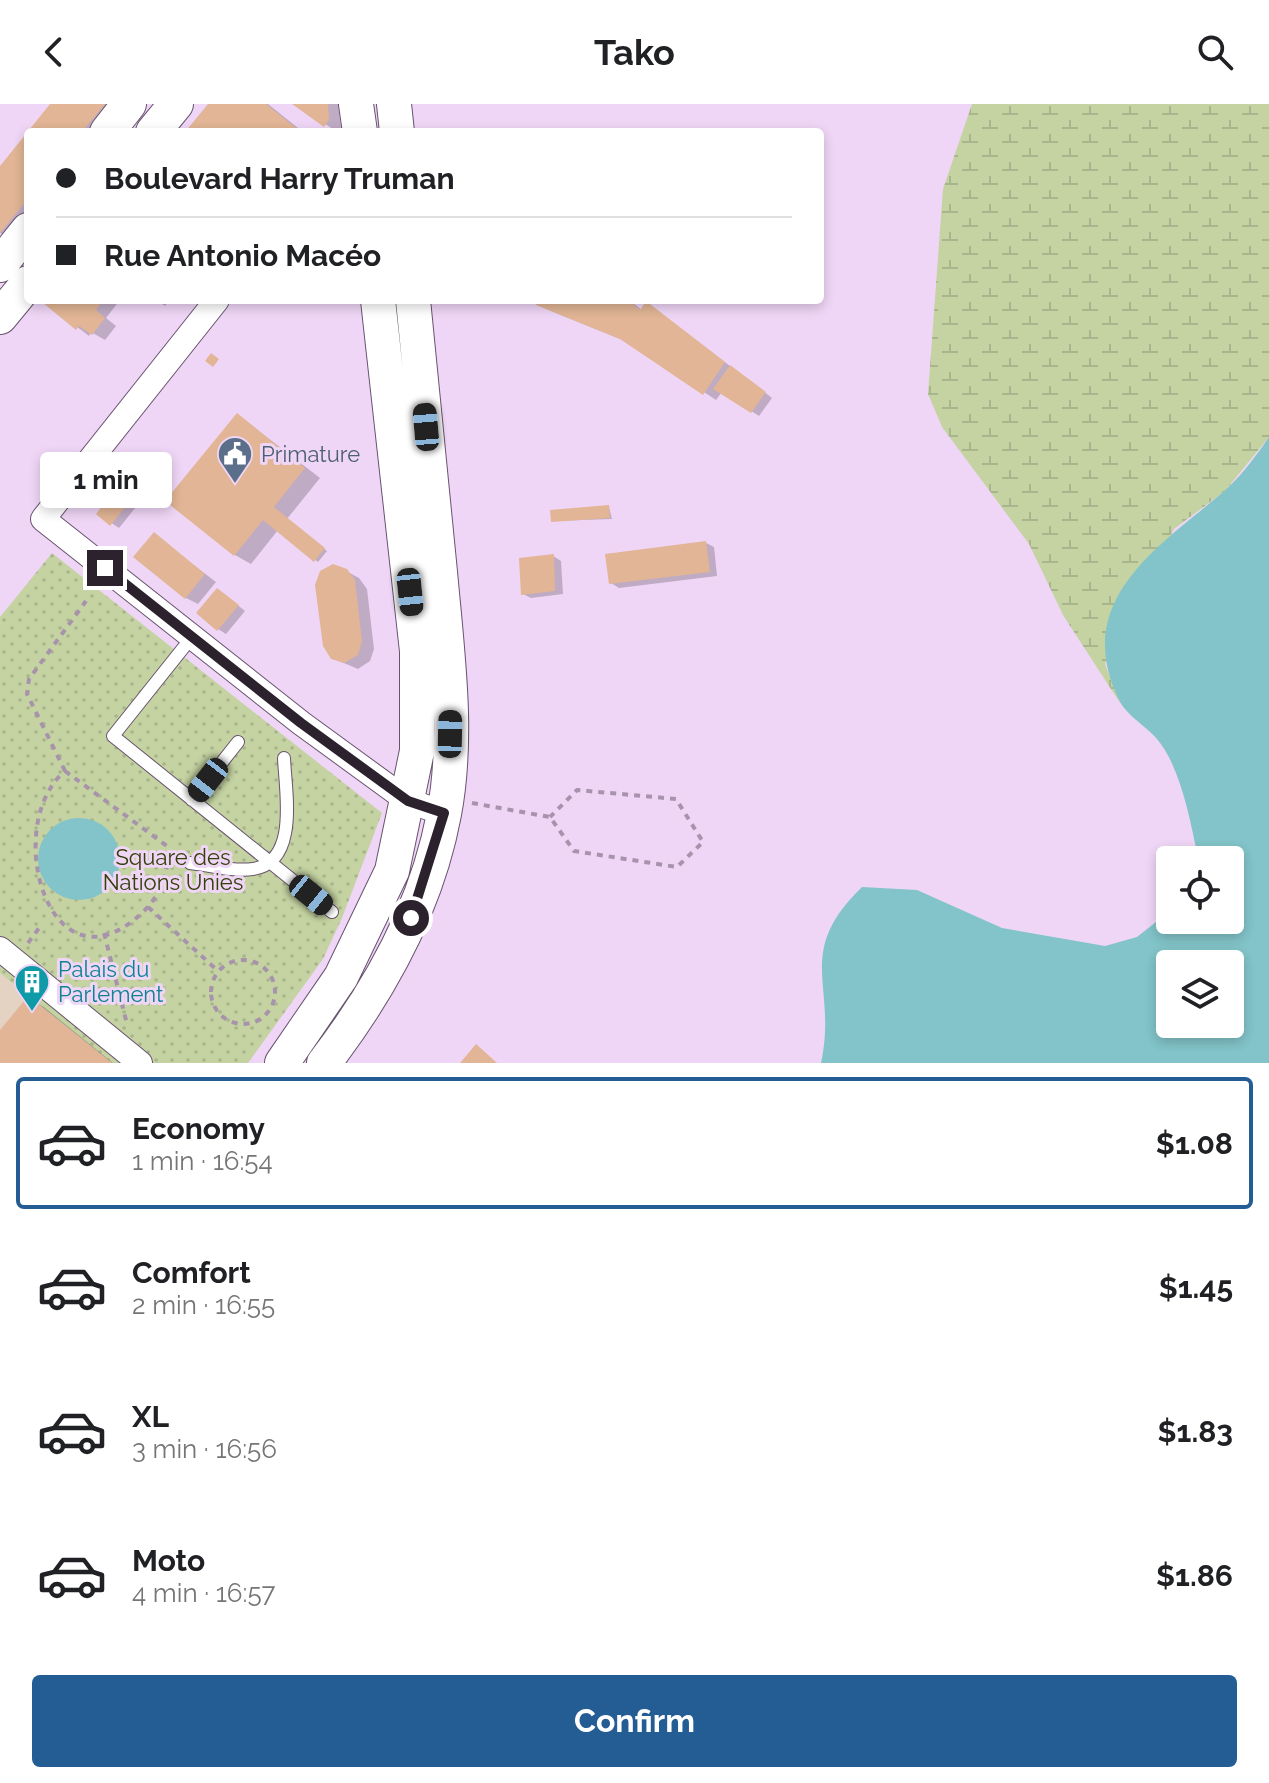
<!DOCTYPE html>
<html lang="en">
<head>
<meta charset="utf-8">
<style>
	:root { --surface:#fff; --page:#f6f6f6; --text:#202124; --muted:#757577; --line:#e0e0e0; --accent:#245c94 }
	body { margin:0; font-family:Raleway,sans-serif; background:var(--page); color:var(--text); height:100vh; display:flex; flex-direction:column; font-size:30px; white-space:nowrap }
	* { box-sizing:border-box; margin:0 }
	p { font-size:26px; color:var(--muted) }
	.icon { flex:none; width:44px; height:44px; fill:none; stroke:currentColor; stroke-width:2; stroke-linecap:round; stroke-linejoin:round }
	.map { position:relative; height:959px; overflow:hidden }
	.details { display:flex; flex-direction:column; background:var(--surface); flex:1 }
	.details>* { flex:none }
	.top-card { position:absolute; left:24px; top:24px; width:800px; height:176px; border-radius:8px; box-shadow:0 4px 12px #0003; display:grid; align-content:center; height:176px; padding:0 32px; background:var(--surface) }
	.buttons { position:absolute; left:1156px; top:742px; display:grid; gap:16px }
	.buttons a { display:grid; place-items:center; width:88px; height:88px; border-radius:8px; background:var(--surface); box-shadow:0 4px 12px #0003; font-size:40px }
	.end { position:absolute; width:36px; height:36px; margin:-18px; border:10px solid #2b222e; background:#fff; box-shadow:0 0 0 4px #fff }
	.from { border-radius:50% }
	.bubble { position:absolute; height:56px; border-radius:8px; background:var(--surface); box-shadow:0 4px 12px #0003; font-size:26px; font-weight:700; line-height:56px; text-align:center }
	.car { position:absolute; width:24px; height:48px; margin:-24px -12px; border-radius:10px; box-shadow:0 0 6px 2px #0007; background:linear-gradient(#222 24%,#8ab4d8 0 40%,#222 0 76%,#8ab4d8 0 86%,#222 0) }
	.top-card b { display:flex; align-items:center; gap:28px; height:76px; font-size:30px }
	.top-card b+b { border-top:2px solid var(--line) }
	.top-card i { width:20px; height:20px; background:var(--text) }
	ul { padding:14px 0 0; list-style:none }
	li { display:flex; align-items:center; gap:24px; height:132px; margin:0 16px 12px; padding:0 16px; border:4px solid transparent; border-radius:8px }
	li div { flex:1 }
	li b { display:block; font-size:30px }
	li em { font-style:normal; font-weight:700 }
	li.current { border-color:var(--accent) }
	li>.icon { width:72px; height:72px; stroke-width:1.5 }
	.action { display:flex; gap:16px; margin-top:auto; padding:16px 32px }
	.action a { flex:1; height:92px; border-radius:8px; background:var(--accent); color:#fff; font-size:32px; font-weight:700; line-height:92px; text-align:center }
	header { display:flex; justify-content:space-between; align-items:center; height:104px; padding:0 32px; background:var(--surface); font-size:36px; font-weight:700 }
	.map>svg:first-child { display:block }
</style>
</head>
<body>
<header><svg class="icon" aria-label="back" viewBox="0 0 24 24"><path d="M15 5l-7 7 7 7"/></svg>Tako<svg class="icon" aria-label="search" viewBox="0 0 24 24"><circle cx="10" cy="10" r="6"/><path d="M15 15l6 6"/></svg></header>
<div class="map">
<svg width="1269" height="959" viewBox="0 0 1269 959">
	<defs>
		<pattern id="green-dots" width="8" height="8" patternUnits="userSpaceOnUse" patternTransform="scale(2)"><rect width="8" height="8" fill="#c5d3a2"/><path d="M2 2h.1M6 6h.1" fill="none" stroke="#a9b58c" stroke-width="1.8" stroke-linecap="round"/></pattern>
		<pattern id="wetland-marsh" width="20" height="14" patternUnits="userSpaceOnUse" patternTransform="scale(2)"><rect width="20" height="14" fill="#c5d3a2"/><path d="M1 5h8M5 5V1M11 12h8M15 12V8" fill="none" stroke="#a9b58c"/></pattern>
	</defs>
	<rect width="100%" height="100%" fill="#efd6f6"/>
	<!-- medical -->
	<path fill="#e4d3c2" d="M0,869l28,23 -28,34z"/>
	<!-- green -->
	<path fill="url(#green-dots)" d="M52,449l330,260 -40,105 -19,41 -75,104h-136l-112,-90v-356z"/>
	<!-- wetland -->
	<path fill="url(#wetland-marsh)" d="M972,0h297v333l-44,54 -51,38 -69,135 15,39 -57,-88 -34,-71 -87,-117 -14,-33 15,-205z"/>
	<!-- water -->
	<path fill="#82c4c9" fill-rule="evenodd" d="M1269,333v626h-448c17,-78 -28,-109 41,-176l55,3 85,38 103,18 32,-9 33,-26v9h60v-60h-36l3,-7c-7,-34 -17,-87 -40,-114 -11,-13 -31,-24 -38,-39 -48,-99 38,-152 103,-207 18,-15 34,-37 47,-56zM1170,860h60v60h-60z
		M38 755a41 41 0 1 1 82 0a41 41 0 1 1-82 0Z"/>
	<!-- shadow -->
	<path fill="#0003" d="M53,0h75l-23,28h-75z
		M210,0h58l35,28h-116z
		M297,0h41l3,23 -4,5z
		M28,30v93l-12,16 -16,-10v-64z
		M48,196h72l-14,18 10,8 -11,14 -14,-8 -2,4 -43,-33z
		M156,196h14l-5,6z
		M540,196h89l13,10 16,1 114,87 -13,18 -37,-24 -6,8 -86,-57 -79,-32 -12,-7z
		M238,311l82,63 -33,41 40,32 -9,11 -40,-32 -27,34 -16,-9z
		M122,393l14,10 -17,21 -21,-14z
		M609,403l3,12 -59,2z
		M154,431l62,47 -18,22 -12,-6z
		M706,439l8,4 3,29 -98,12 -8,-5z
		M553,452l8,5 2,33 -32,4 -8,-4z
		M346,467l13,7 8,11 7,60 -4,12 -12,8 -26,-11z
		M225,491l20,16 -19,23 -8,-5z
		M28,894l16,9 69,56h-113v-30z"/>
	<!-- building -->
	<path fill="#e1b595" d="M50,0h55l-23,28h-54v67l-28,34v-67z
		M208,0h58l35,28h-116z
		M292,0h36l1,16 -5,7z
		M45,196h58l-7,10 9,8 -13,17 -13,-9 -3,4 -33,-27z
		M538,196h90l12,10 6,-9 79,61 -22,33 -83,-56 -84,-34z
		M211,249l8,6 -6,8 -8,-6z
		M730,261l36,27 -15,21 -38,-24z
		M237,309l68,55 -31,39 51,41 -11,14 -51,-42 -29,36 -69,-55z
		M114,386l15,12 -19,24 -14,-12z
		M609,401l1,13 -59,4 -1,-12z
		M154,428l51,42 -20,25 -52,-42z
		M706,437l4,31 -101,12 -4,-30z
		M554,450l1,37 -34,4 -2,-37z
		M333,460l14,5 8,11 7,61 -4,14 -14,8 -13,-4 -8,-13 -8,-61 5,-14z
		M217,484l22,17 -22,26 -21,-18z
		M28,892l84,67h-112v-33z
		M476,940l21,19h-37z"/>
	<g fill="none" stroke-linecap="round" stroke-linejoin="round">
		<defs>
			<path id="lane" d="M192,533l-79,99 219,176
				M192,696l46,-58
				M190,759c19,2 43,9 63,6 47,-7 32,-80 31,-111"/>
			<path id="street" d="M217,196l-174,219 258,204 107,78 36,12
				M0,845l140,114"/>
			<path id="secondary" d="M356,0l4,28
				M394,0l3,28
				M107,28l22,-28
				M153,28l23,-28
				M0,161l28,-35
				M0,213l28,-34
				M282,959l59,-86 51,-106 25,-120v-100l-39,-351
				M324,959c56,-73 103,-158 120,-249 15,-79 3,-163 -4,-242 -9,-91 -18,-181 -27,-272"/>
		</defs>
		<!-- lane casing -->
		<use href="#lane" stroke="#68536e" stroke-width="14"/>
		<!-- street casing -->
		<use href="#street" stroke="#68536e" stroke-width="26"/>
		<!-- secondary casing -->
		<use href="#secondary" stroke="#68536e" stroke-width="36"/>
		<!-- path -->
		<path stroke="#a794ac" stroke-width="4" stroke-dasharray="6 6" stroke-linecap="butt" d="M65,667l102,75c3,24 -6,49 -24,66 -93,89 -143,-86 -78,-141z
			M65,667l-38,-77 2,-15 57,-78
			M472,699l78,14 24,34 103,16 26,-25 -27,-43 -99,-9 -27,27
			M148,803l70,64
			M104,829l23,91
			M28,839l14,-19
			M211 888a32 32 0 1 1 64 0a32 32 0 1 1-64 0Z"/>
		<!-- lane -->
		<use href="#lane" stroke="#fff" stroke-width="12"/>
		<!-- street -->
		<use href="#street" stroke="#fff" stroke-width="24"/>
		<!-- secondary -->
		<use href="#secondary" stroke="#fff" stroke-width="34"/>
	</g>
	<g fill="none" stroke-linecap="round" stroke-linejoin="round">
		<!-- route -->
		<path stroke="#2b222e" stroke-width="10" d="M105,464l196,155 107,78 36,12 -33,105"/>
	</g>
	<!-- icons -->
	<defs>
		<symbol id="civic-pin" viewBox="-11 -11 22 30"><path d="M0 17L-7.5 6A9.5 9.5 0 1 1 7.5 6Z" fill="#5c6f8a" stroke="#efd6f6"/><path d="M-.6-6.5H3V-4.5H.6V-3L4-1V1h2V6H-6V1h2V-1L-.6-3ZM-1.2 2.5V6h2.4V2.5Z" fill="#fff"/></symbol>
		<symbol id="building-pin" viewBox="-11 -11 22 30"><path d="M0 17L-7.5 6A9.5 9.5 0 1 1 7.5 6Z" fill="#0f9aa8" stroke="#efd6f6"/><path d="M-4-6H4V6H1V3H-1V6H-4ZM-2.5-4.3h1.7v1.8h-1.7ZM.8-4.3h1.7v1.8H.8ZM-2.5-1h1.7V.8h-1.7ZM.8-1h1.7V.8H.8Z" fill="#fff"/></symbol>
	</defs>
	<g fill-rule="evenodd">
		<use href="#civic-pin" x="215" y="330" width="40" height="54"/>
		<use href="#building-pin" x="12" y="858" width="40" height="54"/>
	</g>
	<g text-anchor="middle" stroke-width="6" stroke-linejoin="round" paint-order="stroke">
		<!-- service labels -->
		<g font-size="22" fill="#4e5e75" stroke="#efd6f6" text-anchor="start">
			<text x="261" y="358">Primature</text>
		</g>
		<!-- park labels -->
		<g font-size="22" fill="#343f07" stroke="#efd6f6">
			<text x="173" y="761">Square des<tspan x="173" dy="25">Nations Unies</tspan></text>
		</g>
		<!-- culture labels -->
		<g font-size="22" fill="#0d838f" stroke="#efd6f6" text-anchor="start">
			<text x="58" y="873">Palais du<tspan x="58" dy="25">Parlement</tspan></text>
		</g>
	</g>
</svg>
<div class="buttons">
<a><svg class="icon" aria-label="locate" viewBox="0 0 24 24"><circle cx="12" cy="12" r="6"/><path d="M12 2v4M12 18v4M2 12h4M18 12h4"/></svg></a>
<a><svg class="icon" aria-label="layers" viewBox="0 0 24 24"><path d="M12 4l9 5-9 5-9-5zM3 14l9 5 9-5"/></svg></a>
</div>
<i class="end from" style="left:411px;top:814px"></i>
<i class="end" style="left:105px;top:464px"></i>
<div class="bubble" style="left:40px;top:348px;width:132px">1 min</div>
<i class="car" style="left:426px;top:323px;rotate:355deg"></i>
<i class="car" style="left:410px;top:488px;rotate:174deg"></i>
<i class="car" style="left:450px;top:630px;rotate:1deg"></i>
<i class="car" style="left:208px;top:676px;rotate:218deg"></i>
<i class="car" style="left:311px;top:791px;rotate:129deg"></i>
<div class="top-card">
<b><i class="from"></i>Boulevard Harry Truman</b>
<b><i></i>Rue Antonio Macéo</b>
</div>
</div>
<section class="details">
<ul>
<li class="current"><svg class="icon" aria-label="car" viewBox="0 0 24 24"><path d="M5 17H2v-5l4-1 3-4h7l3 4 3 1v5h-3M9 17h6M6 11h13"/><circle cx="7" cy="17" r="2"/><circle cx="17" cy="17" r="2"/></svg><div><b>Economy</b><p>1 min · 16:54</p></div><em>$1.08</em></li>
<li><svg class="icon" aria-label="car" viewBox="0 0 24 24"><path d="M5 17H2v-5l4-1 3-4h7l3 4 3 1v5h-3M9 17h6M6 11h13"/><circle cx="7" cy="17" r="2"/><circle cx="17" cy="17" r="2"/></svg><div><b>Comfort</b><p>2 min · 16:55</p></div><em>$1.45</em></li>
<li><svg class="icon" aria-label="car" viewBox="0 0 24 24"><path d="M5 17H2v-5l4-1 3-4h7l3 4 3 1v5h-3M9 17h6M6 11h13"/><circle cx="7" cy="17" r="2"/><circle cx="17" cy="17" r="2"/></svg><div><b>XL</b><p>3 min · 16:56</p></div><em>$1.83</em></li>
<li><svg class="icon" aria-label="car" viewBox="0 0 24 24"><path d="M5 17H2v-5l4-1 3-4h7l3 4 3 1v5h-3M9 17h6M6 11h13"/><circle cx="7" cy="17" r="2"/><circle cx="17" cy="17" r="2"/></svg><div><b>Moto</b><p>4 min · 16:57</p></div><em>$1.86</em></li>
</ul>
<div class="action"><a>Confirm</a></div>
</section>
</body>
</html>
